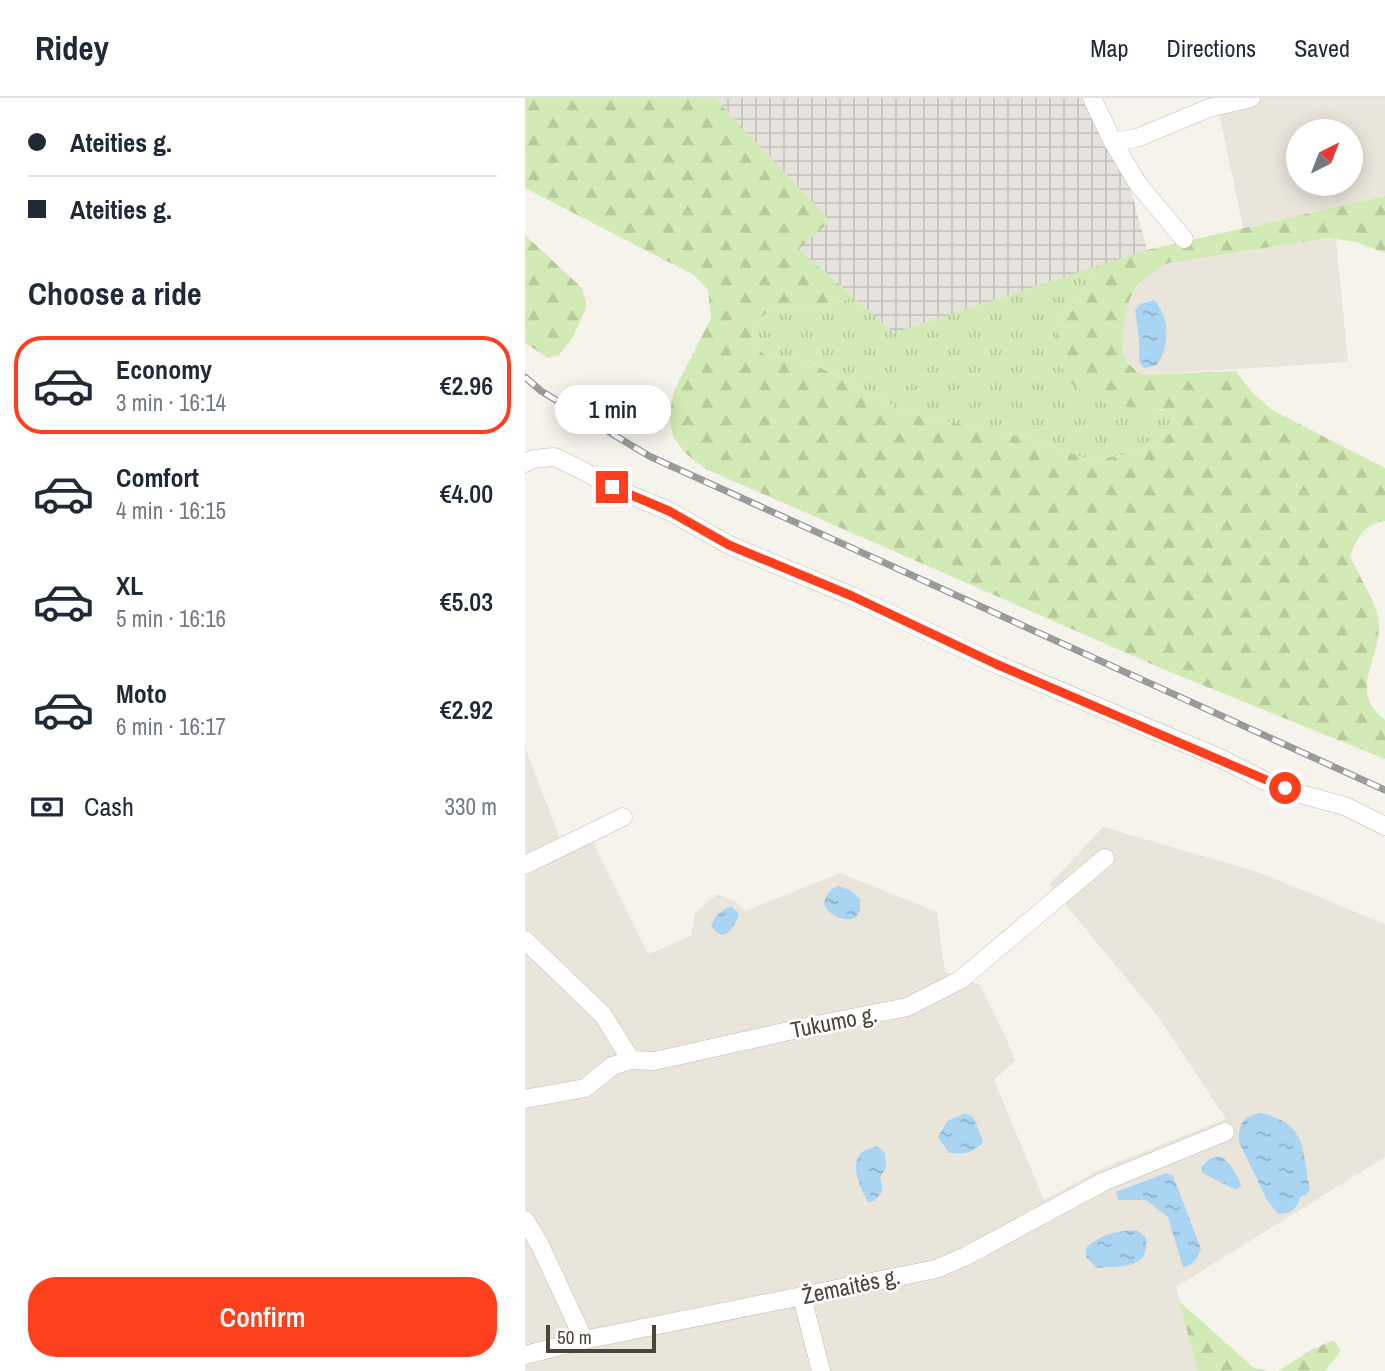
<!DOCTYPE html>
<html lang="en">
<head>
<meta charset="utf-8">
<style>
	:root { --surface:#fff; --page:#f6f6f7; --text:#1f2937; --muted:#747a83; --line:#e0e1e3; --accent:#fc3f1d }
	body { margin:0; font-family:"Archivo Narrow",sans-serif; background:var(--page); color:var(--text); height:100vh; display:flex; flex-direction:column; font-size:26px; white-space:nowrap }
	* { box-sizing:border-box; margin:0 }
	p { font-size:23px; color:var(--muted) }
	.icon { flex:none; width:38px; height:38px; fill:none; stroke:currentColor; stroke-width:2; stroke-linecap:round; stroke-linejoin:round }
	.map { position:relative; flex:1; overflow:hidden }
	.panel { display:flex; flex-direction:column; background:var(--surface); width:525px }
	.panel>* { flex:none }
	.top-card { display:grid; align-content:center; height:154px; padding:0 28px; background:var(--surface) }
	.needle { width:46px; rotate:42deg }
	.tools { position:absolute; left:761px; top:21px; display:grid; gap:14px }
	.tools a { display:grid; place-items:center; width:77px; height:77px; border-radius:50%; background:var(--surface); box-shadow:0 4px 18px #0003; font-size:35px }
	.scale { position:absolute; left:21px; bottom:18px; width:110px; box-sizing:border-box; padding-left:7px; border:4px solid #4b4439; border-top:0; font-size:19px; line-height:24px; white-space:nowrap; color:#4b4439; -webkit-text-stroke:5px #fff; paint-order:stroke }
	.end { position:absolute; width:32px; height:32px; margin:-16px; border:9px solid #fc3f1d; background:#fff; box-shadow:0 0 0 4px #fff }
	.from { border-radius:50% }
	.bubble { position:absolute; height:49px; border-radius:24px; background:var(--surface); box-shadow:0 4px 18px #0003; font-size:23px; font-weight:600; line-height:49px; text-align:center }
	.top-card b { display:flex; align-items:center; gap:24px; height:66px; font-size:26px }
	.top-card b+b { border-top:2px solid var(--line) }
	.top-card i { width:18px; height:18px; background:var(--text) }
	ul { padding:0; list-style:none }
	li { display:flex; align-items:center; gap:21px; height:98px; margin:0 14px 10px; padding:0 14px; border:4px solid transparent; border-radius:28px }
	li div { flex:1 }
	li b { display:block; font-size:26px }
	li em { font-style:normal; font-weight:600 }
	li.selected { border-color:var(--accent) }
	li>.icon { width:63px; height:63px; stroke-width:1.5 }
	h2 { padding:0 28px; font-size:32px; line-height:84px }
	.pay { display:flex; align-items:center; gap:18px; height:77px; padding:0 28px; font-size:26px }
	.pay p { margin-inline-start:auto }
	.cta { display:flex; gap:14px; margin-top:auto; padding:14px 28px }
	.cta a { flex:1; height:80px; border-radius:28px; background:var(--accent); color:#fff; font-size:28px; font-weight:600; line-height:80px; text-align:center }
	header { display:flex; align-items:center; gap:42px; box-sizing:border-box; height:98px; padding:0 35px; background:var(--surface); border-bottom:2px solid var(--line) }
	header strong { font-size:33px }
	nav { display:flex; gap:38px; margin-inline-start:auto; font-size:24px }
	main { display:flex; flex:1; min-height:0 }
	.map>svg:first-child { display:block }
</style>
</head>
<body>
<header>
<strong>Ridey</strong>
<nav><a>Map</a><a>Directions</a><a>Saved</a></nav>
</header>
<main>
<section class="panel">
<div class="top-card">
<b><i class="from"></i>Ateities g.</b>
<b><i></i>Ateities g.</b>
</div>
<h2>Choose a ride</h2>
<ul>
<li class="selected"><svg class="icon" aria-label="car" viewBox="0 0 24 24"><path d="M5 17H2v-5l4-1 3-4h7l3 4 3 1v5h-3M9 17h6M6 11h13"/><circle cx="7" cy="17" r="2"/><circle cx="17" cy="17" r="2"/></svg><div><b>Economy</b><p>3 min · 16:14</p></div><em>€2.96</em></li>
<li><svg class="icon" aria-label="car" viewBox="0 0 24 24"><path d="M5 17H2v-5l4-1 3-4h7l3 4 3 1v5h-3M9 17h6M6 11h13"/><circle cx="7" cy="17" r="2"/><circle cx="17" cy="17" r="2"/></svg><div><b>Comfort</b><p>4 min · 16:15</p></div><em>€4.00</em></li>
<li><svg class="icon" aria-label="car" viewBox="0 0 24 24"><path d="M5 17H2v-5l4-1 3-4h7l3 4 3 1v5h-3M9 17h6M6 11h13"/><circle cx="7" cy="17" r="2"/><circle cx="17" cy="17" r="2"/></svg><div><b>XL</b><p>5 min · 16:16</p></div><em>€5.03</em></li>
<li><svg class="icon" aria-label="car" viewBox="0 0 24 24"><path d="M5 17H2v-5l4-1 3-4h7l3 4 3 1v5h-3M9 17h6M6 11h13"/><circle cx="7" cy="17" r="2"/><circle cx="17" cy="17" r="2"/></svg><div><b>Moto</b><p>6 min · 16:17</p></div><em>€2.92</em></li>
</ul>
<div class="pay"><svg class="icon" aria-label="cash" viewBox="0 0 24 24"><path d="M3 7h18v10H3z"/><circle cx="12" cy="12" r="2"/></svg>Cash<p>330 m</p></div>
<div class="cta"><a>Confirm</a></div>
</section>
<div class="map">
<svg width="860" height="1273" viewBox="0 0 860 1273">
	<defs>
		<pattern id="industrial-grid" width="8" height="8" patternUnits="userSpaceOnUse" patternTransform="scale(1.75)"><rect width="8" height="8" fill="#e6e2dd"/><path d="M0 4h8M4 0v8" fill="none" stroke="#c7c3be"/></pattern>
		<pattern id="grass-tufts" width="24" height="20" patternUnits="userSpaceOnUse" patternTransform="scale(1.75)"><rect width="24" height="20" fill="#d2eab5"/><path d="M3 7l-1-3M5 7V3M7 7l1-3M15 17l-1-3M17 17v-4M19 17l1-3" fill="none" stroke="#b6ca9c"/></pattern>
		<pattern id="forest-firs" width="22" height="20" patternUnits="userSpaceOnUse" patternTransform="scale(1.75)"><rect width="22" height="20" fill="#d2eab5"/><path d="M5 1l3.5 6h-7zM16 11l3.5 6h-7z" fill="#b6ca9c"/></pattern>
		<pattern id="water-ripples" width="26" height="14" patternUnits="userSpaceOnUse" patternTransform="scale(1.75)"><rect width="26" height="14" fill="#a9d4f2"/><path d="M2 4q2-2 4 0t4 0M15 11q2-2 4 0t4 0" fill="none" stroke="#8caec5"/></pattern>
	</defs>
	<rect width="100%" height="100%" fill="#f6f3ec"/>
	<!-- residential -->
	<path fill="#eae5da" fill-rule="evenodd" d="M691,0h169v98l-142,32zM774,33h52v53h-52z
		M804,140l7,1 12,123 -206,13 -17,-16 -3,-19 2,-23 5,-18 18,-24 21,-12z
		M0,650l38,97 28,-7 57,116 43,-18 4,-23 22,-19 19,8 10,9 94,-38 97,39 8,60 35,13 28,57 7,19 -21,19 50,120 59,-32 123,-49 -67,-101 -110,-133 54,-58 152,44 130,53v233l-209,130 22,84h-673z"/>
	<!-- industrial -->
	<path fill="url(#industrial-grid)" d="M190,0h385l15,33 32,119 -253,83 -96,-85 31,-27z"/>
	<!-- grass -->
	<path fill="url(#grass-tufts)" d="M575,167l-43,61 48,77c21,4 51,2 69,12l3,10 -9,10 -39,19 -38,6 -60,-21 -122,-25 -100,-53 -45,-6 -12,-17 4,-18 17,-10 63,-6 16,-8 42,37z"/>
	<!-- forest -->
	<path fill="url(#forest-firs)" d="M0,0h190l115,123 -31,28 53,47 -16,8 -63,6 -17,10 -4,18 12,17 44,6 101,53 122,25 60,21 38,-6 39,-19 9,-10 -3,-10 -12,-6 -28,-1 -30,-5 -34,-20 -15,-30 2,-27 43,-61 47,-15 238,-54v57l-28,-11 -28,-4 -161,25c-32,18 -42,32 -45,69 -1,8 -1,21 3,28 3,5 11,11 16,15l94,-4 16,21 20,18 113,58v53c-22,3 -27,17 -35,35 8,19 24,42 28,61 7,39 -33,72 7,103v39l-215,-87 -464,-203 -21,-16 -12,-17 -4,-20 5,-25 37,-73 -3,-28 -14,-15 -169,-87z
		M0,137l57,53 5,18 -15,33 -13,16 -11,3 -23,-15z
		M654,1203l75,67 14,3h-70z
		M809,1242l7,11 -16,20h-47l33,-21z"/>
	<!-- water -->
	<path fill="url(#water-ripples)" d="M629,202c16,17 16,46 3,65l-13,3 -5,-6v-24l-4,-28 5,-6z
		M313,788l12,4 10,9v12l-5,7c-13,4 -25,-2 -31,-14 2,-10 5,-14 14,-18z
		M207,809l7,7c-5,15 -16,32 -28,11 5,-10 11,-17 21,-18z
		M441,1015l8,5 9,24c-11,12 -19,12 -34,11l-11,-16 9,-16z
		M735,1015c49,11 41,36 50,76l-3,5 -7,3c-2,13 -11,17 -22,17l-11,-14 -28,-58c-1,-17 4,-26 21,-29z
		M351,1048l9,7 1,14 -6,10 3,13 -8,11 -7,1c-7,-13 -19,-36 -7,-49 4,-4 10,-4 15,-7z
		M695,1058c9,5 19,21 21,30l-6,4 -32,-17 -2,-6 9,-8z
		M641,1075l7,3 28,73c-4,10 -7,16 -18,18l-15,-50 -22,-17h-28l-2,-8z
		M612,1132l9,8c4,32 -25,28 -49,30l-11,-11v-9c15,-14 31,-17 51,-18z"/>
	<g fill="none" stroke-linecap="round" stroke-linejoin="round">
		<defs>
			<path id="minor" d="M567,0l21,44 25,42 46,55
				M588,44l24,-4 72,-30 42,-10
				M0,365l8,-4 21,-2 22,10 36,20 57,24 60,34 123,51 144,68 224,94 45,23 39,14 41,11 40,20
				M0,767l98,-48
				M0,842l78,75 28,45
				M0,1001l60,-11 27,-22 19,-6 23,1 148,-33 105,-21 53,-27 145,-122
				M0,1122l15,25 44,95 352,-71 30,-13 137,-74 122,-50
				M277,1199l19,74
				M0,1257l59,-15"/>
		</defs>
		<!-- minor casing -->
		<use href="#minor" stroke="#c2bbae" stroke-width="19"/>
		<!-- minor -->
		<use href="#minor" stroke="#fff" stroke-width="18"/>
		<defs>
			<path id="rail" d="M0,279l16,14 108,65 736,334"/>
		</defs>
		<!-- rail casing -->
		<use href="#rail" stroke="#9a9a9a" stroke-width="7"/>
		<!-- rail -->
		<use href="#rail" stroke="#fff" stroke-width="4.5" stroke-dasharray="13" stroke-linecap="butt"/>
	</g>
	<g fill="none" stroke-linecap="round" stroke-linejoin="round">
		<!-- route -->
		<path stroke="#fc3f1d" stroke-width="9" d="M87,389l57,24 60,34 123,51 144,68 289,124"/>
	</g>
	<g text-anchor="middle" stroke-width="5" stroke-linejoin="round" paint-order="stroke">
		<!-- street labels -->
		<g font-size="23" fill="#4b4439" stroke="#fff">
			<text transform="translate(309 924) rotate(-11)" y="8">Tukumo g.</text>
			<text transform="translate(326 1188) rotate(-12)" y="8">Žemaitės g.</text>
		</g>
	</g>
</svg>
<div class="tools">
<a><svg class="needle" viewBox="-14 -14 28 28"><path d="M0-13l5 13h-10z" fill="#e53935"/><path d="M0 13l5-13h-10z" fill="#747a83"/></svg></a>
</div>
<div class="scale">50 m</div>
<i class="end from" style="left:760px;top:690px"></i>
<i class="end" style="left:87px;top:389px"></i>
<div class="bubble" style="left:30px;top:287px;width:116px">1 min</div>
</div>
</main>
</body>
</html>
